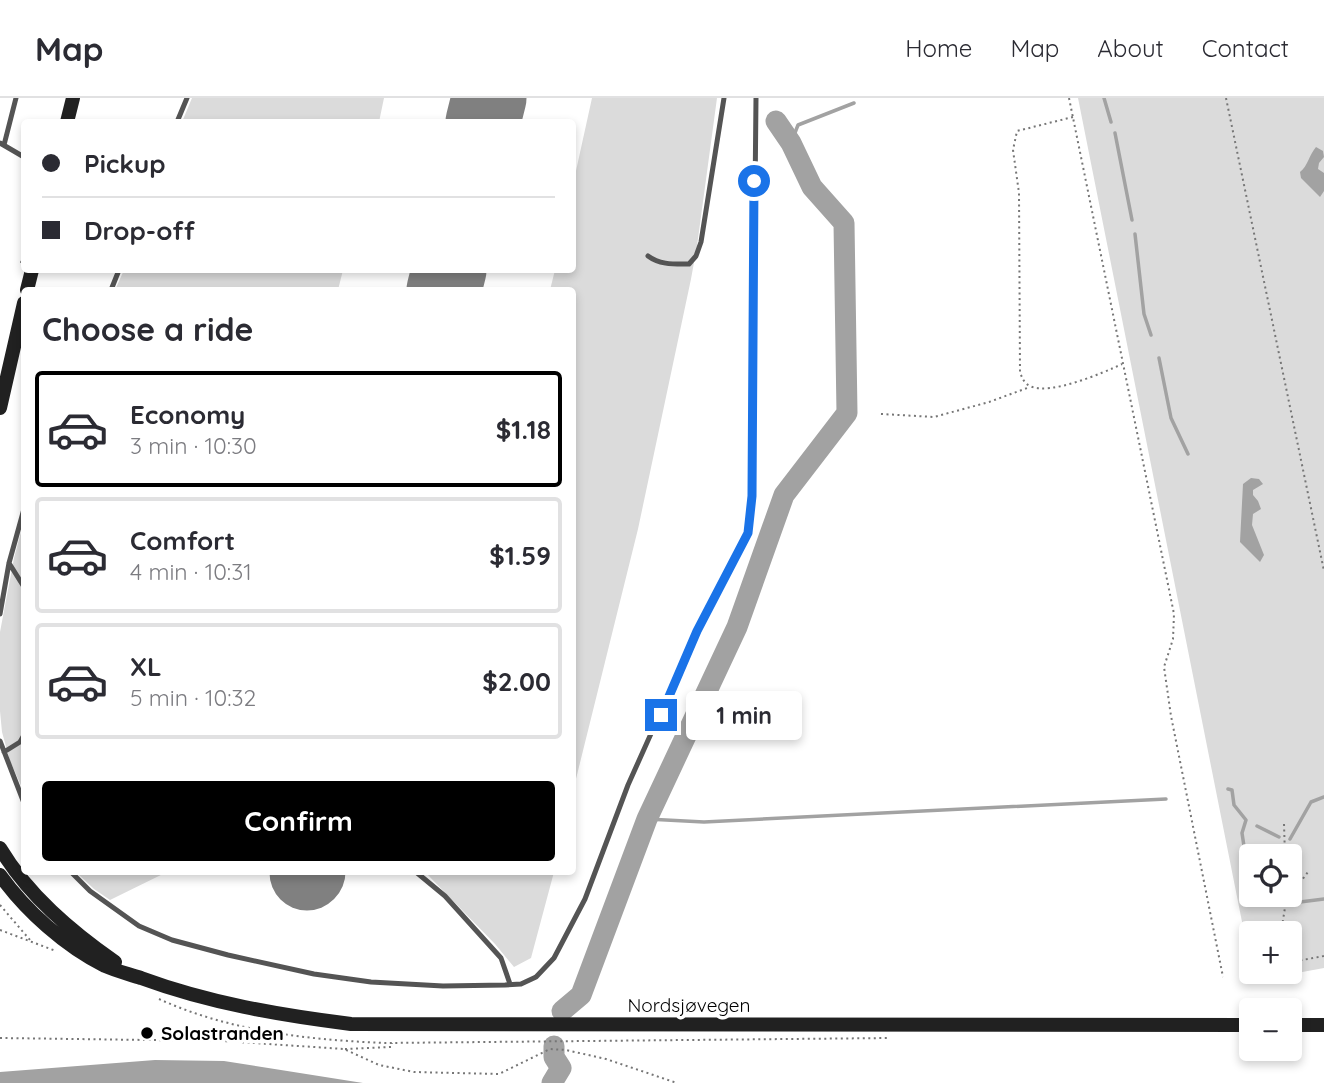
<!DOCTYPE html>
<html lang="en">
<head>
<meta charset="utf-8">
<style>
	:root { --surface:#fff; --page:#f2f2f3; --text:#2b2b33; --muted:#7c7c81; --line:#e1e1e2; --accent:#000 }
	body { margin:0; font-family:Quicksand,sans-serif; background:var(--page); color:var(--text); height:100vh; display:flex; flex-direction:column; font-size:26px; white-space:nowrap }
	* { box-sizing:border-box; margin:0 }
	p { font-size:23px; color:var(--muted) }
	.icon { flex:none; width:38px; height:38px; fill:none; stroke:currentColor; stroke-width:2; stroke-linecap:round; stroke-linejoin:round }
	.map { position:relative; flex:1; overflow:hidden }
	.details { position:absolute; left:21px; top:189px; width:555px; height:588px; display:flex; flex-direction:column; background:var(--surface); border-radius:7px; box-shadow:0 4px 10px #0003 }
	.details>* { flex:none }
	.top-card { position:absolute; left:21px; top:21px; width:555px; height:154px; border-radius:7px; box-shadow:0 4px 10px #0003; display:grid; align-content:center; height:154px; padding:0 21px; background:var(--surface) }
	.fabs { position:absolute; left:1239px; top:746px; display:grid; gap:14px }
	.fabs a { display:grid; place-items:center; width:63px; height:63px; border-radius:7px; background:var(--surface); box-shadow:0 4px 10px #0003; font-size:35px }
	.end { position:absolute; width:32px; height:32px; margin:-16px; border:9px solid #1a73e8; background:#fff; box-shadow:0 0 0 4px #fff }
	.from { border-radius:50% }
	.bubble { position:absolute; height:49px; border-radius:7px; background:var(--surface); box-shadow:0 4px 10px #0003; font-size:23px; font-weight:800; line-height:49px; text-align:center }
	.top-card b { display:flex; align-items:center; gap:24px; height:66px; font-size:26px }
	.top-card b+b { border-top:2px solid var(--line) }
	.top-card i { width:18px; height:18px; background:var(--text) }
	ul { padding:0; list-style:none }
	li { display:flex; align-items:center; gap:21px; height:116px; margin:0 14px 10px; padding:0 7px; border:4px solid var(--line); border-radius:7px }
	li div { flex:1 }
	li b { display:block; font-size:26px }
	li em { font-style:normal; font-weight:800 }
	li.current { border-color:var(--accent) }
	li>.icon { width:63px; height:63px; stroke-width:1.5 }
	h2 { padding:0 21px; font-size:32px; line-height:84px }
	.action { display:flex; gap:14px; margin-top:auto; padding:14px 21px }
	.action a { flex:1; height:80px; border-radius:7px; background:var(--accent); color:#fff; font-size:28px; font-weight:800; line-height:80px; text-align:center }
	header { display:flex; align-items:center; gap:42px; box-sizing:border-box; height:98px; padding:0 35px; background:var(--surface); border-bottom:2px solid var(--line) }
	header strong { font-size:33px }
	nav { display:flex; gap:38px; margin-inline-start:auto; font-size:24px }
	.map>svg:first-child { display:block }
</style>
</head>
<body>
<header>
<strong>Map</strong>
<nav><a>Home</a><a>Map</a><a>About</a><a>Contact</a></nav>
</header>
<div class="map">
<svg width="1324" height="985" viewBox="0 0 1324 985">
	<rect width="100%" height="100%" fill="#fff"/>
	<!-- green -->
	<path fill="#dbdbdb" fill-rule="evenodd" d="M192,0h192l-5,24h-197z
		M592,0h125l-20,148 -6,33 -53,250 -66,266v-505h-22l5,-20h17v-81z
		M1078,0h246v870l-70,13 -2,-10h38v-38h-39v34zM1251,758h39v38h-39z
		M124,172h219l-5,20h-223z
		M24,423v271l-14,-31 -8,-29 -2,-21v-79l14,-74z
		M76,774h91l-57,28 -16,-11z
		M425,774h129l-23,86 -17,9 -19,-23z"/>
	<!-- water -->
	<path fill="#a2a2a2" d="M1316,49l7,4 1,6 -5,6 -1,6 6,4v18l-4,6 -19,-19 -1,-6c8,-6 9,-17 16,-25z
		M1251,380l8,1 4,5 -10,6v5l5,6 3,8 -8,5 -1,11 12,30 -4,7 -20,-20 3,-58z
		M155,962l69,1 139,22h-363v-11z"/>
	<g fill="none" stroke-linecap="round" stroke-linejoin="round">
		<!-- stream -->
		<path stroke="#a2a2a2" stroke-width="3.5" d="M1104,0l7,24
			M1115,35l17,87
			M791,45l7,-18 56,-22
			M1135,136l9,80 7,21
			M1159,260l12,60 17,36
			M1228,691l4,1 2,15 12,15 -4,13 9,60
			M647,721l57,3 462,-23
			M1257,728l22,11
			M1290,741l21,-37 13,-5
			M1252,796l27,10
			M1292,805l32,-4"/>
		<!-- river -->
		<path stroke="#a2a2a2" stroke-width="21" d="M562,913l19,-16 66,-176 90,-192 47,-132 63,-82 -3,-190 -32,-36 -21,-44 -15,-22
			M552,985l9,-15 -7,-11v-11"/>
		<!-- runway -->
		<path stroke="#808080" stroke-width="75" d="M483,24l6,-24
			M444,192l5,-20
			M307,775l1,-1"/>
		<!-- path -->
		<path stroke="#767676" stroke-width="2" stroke-dasharray="2 3.5" stroke-linecap="butt" d="M1069,0l105,516 -1,25 -9,28 7,49 52,261
			M1226,0l98,473
			M1073,19l-56,14 -4,19 6,43 1,179c2,6 4,11 10,14 19,10 73,-13 92,-22
			M21,165l3,-15
			M881,316l53,3 55,-15 41,-15
			M1284,726l1,32
			M0,807l30,35
			M0,832l56,21
			M1281,835l5,-32 22,-29
			M1290,860l7,3 27,-5
			M159,901c70,32 150,41 226,44l505,-5
			M0,940l223,3 121,8 35,16 35,7 85,2 51,-25 16,1 40,9 71,24
			M345,951l46,-2 1,-4"/>
		<!-- lane -->
		<path stroke="#545454" stroke-width="5" d="M177,24l10,-24
			M0,45l24,14
			M4,47l12,-47
			M648,158c12,9 26,8 41,8l7,-8 5,-14 23,-144
			M111,192l8,-20
			M9,465l15,24
			M0,516l9,-51 15,-54
			M0,643l24,62
			M4,654l16,-10 4,-7
			M71,774l19,19 49,35 33,14 56,15 86,19 57,8 72,4 62,-1 16,-1 15,-7 18,-19 31,-59 43,-114 69,-154 51,-98 4,-37 4,-398
			M416,774l29,24 56,62 9,26"/>
		<!-- secondary -->
		<path stroke="#212121" stroke-width="14" d="M67,24l6,-24
			M27,192l5,-20
			M0,310l24,-105
			M0,750c28,47 71,83 115,114
			M0,777c26,36 65,71 105,91 11,5 24,8 36,12 68,25 138,37 210,46l900,1
			M1290,927h34"/>
	</g>
	<g fill="none" stroke-linecap="round" stroke-linejoin="round">
		<!-- route -->
		<path stroke="#1a73e8" stroke-width="9" d="M661,617l36,-84 51,-98 4,-37 2,-315"/>
	</g>
	<!-- markers -->
	<circle fill="#000" stroke="#fff" stroke-width="2.5" cx="147" cy="935" r="7"/>
	<g text-anchor="middle" stroke-width="7" stroke-linejoin="round" paint-order="stroke">
		<!-- street labels -->
		<g font-size="19" fill="#000" stroke="#fff">
			<text x="689" y="914">Nordsjøvegen</text>
		</g>
		<!-- poi labels -->
		<g font-size="19" font-weight="bold" fill="#000" stroke="#fff" text-anchor="start">
			<text x="161" y="942">Solastranden</text>
		</g>
	</g>
</svg>
<div class="fabs">
<a><svg class="icon" aria-label="locate" viewBox="0 0 24 24"><circle cx="12" cy="12" r="6"/><path d="M12 2v4M12 18v4M2 12h4M18 12h4"/></svg></a>
<a>+</a>
<a>−</a>
</div>
<i class="end from" style="left:754px;top:83px"></i>
<i class="end" style="left:661px;top:617px"></i>
<div class="bubble" style="left:686px;top:593px;width:116px">1 min</div>
<div class="top-card">
<b><i class="from"></i>Pickup</b>
<b><i></i>Drop-off</b>
</div>
<section class="details">
<h2>Choose a ride</h2>
<ul>
<li class="current"><svg class="icon" aria-label="car" viewBox="0 0 24 24"><path d="M5 17H2v-5l4-1 3-4h7l3 4 3 1v5h-3M9 17h6M6 11h13"/><circle cx="7" cy="17" r="2"/><circle cx="17" cy="17" r="2"/></svg><div><b>Economy</b><p>3 min · 10:30</p></div><em>$1.18</em></li>
<li><svg class="icon" aria-label="car" viewBox="0 0 24 24"><path d="M5 17H2v-5l4-1 3-4h7l3 4 3 1v5h-3M9 17h6M6 11h13"/><circle cx="7" cy="17" r="2"/><circle cx="17" cy="17" r="2"/></svg><div><b>Comfort</b><p>4 min · 10:31</p></div><em>$1.59</em></li>
<li><svg class="icon" aria-label="car" viewBox="0 0 24 24"><path d="M5 17H2v-5l4-1 3-4h7l3 4 3 1v5h-3M9 17h6M6 11h13"/><circle cx="7" cy="17" r="2"/><circle cx="17" cy="17" r="2"/></svg><div><b>XL</b><p>5 min · 10:32</p></div><em>$2.00</em></li>
</ul>
<div class="action"><a>Confirm</a></div>
</section>
</div>
</body>
</html>
